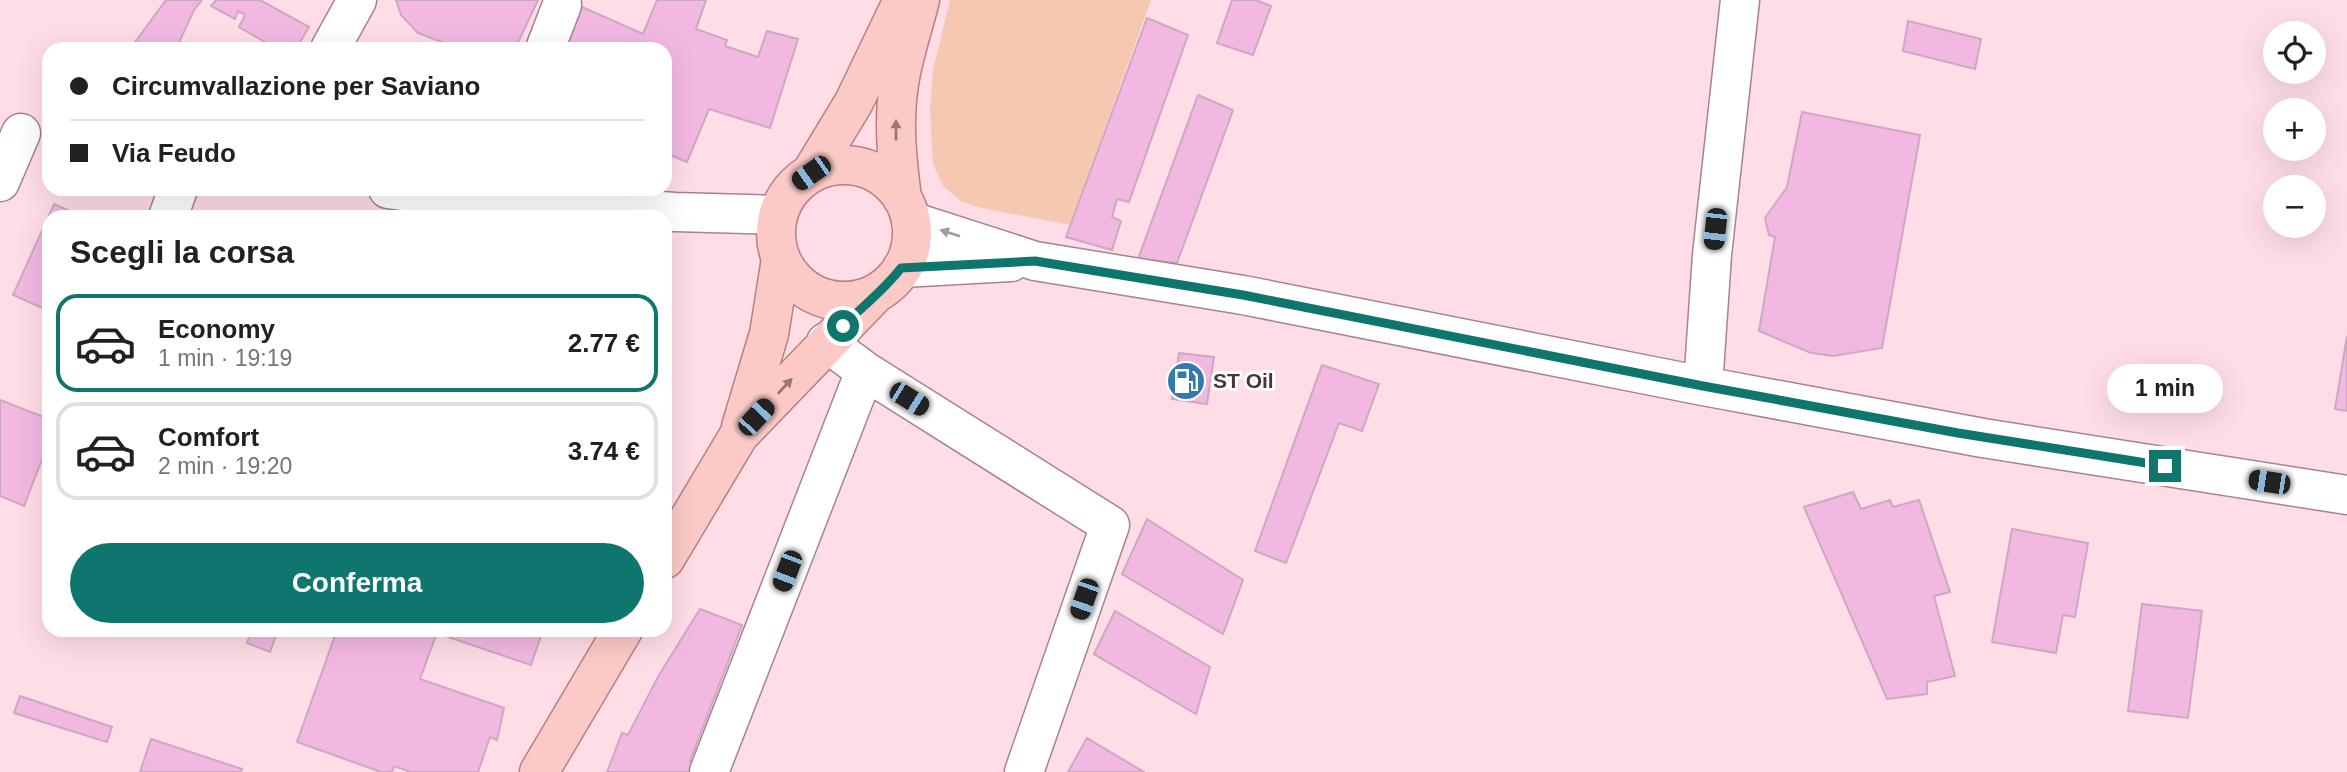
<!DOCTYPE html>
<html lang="it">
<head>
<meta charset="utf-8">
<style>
	:root { --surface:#fff; --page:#f2f2f2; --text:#202124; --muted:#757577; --line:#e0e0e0; --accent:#0f766e }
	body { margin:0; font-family:Helvetica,sans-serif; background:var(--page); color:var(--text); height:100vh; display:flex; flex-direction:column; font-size:26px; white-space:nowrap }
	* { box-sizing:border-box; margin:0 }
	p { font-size:23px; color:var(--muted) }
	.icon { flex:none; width:38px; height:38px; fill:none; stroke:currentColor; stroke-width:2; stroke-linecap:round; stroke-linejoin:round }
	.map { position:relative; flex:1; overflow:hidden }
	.drawer { position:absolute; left:42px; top:210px; width:630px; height:427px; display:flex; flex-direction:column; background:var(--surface); border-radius:21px; box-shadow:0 7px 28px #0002 }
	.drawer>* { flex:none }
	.guide { position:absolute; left:42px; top:42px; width:630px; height:154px; border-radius:21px; box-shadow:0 7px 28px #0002; display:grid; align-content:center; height:154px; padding:0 28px; background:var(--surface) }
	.tools { position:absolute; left:2263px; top:21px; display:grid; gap:14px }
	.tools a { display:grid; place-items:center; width:63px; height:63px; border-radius:50%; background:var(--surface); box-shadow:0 7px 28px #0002; font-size:35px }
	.end { position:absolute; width:32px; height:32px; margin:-16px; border:9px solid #0f766e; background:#fff; box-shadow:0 0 0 4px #fff }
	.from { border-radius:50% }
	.bubble { position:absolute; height:49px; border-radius:24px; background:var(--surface); box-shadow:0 7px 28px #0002; font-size:23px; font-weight:600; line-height:49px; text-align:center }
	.car { position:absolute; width:21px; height:42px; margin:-21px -10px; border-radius:9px; box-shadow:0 0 5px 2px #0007; background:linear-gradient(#222 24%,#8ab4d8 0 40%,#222 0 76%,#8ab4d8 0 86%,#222 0) }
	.guide b { display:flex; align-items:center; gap:24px; height:66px; font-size:26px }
	.guide b+b { border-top:2px solid var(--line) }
	.guide i { width:18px; height:18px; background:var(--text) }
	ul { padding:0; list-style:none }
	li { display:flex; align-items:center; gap:21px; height:98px; margin:0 14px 10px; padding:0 14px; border:4px solid var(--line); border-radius:21px }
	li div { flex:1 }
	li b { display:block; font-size:26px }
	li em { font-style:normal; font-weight:600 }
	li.active { border-color:var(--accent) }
	li>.icon { width:63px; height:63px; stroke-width:1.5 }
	h2 { padding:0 28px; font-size:32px; line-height:84px }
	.button { display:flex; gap:14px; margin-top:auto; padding:14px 28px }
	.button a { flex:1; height:80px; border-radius:42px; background:var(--accent); color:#fff; font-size:28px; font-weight:600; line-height:80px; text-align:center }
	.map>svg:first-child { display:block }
</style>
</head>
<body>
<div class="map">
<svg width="2347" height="772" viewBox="0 0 2347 772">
	<rect width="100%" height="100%" fill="#fedde6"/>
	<!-- green -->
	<path fill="#f7c8b1" d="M950,0h201l-81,225 -88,-17 -20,-6 -19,-16 -10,-22 -3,-54 3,-40z"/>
	<!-- building -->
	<path fill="#f3b8e2" stroke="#caaac0" stroke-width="2" d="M166,0h36l-8,10 -18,39h-46z
		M216,0h44l49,27 -13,22h-19l-38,-22 6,-12 -7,-4 -3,8 -24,-13z
		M396,0h142l-23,49h-37l-34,-6 -26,-10 -17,-18z
		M657,0h49l-10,29 31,11 -2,6 33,11 9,-26 31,8 -28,89 -61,-19 -22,53 -22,-9v-104h-104l19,-43 63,28z
		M1232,0h24l15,6 -18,49 -36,-12z
		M1147,18l41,17 -59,167 -12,-3 -5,18 9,4 -9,29 -46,-13z
		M1908,21l73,18 -6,30 -72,-18z
		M1198,95l35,15 -56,153 -39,-4z
		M1802,112l118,23 -38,213 -49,8 -22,-3 -52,-22 16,-94 -6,-2 -4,-17 22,-31z
		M54,204l29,13h-34v94l-36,-16z
		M2347,336v75l-12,-2z
		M1179,353l35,4 -7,47 -35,-5z
		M1322,365l57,19 -17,47 -23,-8 -53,140 -31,-12z
		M0,400l49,19v22l-25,65 -24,-10z
		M1853,492l8,17 29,-9 3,7 26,-7 31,92 -16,4 21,80 -28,6v12l-40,5 -83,-192z
		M1147,519l96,61 -20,54 -101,-60z
		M2012,529l76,14 -13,74 -12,-2 -7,38 -64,-11z
		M2142,604l60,7 -14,107 -60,-7z
		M700,609l42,16 -52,136 14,5 -2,6h-95l15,-39 6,2 31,-60z
		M1115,611l95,56 -14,47 -102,-60z
		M252,630h26l-8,22 -23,-9z
		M337,630h101l-18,49 84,29 -7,32 -7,-3 -12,35h-67l-17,-6 -2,6h-11l-84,-30z
		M444,630h99l-12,35 -89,-30z
		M20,696l92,31 -5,15 -93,-29z
		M1087,738l57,34h-76z
		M151,739l91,30 -1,3h-101z"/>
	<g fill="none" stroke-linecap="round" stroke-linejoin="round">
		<defs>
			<path id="minor" d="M330,49l27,-49
				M545,49l17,-44
				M0,182l21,-49
				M388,189l49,7 238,16 103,3
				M168,217l10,-28
				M911,221l124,40 208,34 460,91 280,52 364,57
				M902,268l109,-6
				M826,342l39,29 245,154 -86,247
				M1703,386l9,-131 28,-255
				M709,772l156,-401"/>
			<path id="major" d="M776 233a68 68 0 1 1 136 0a68 68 0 1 1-136 0Z
				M811,173l43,-71 48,-100
				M902,198c-5,-38 -9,-76 -3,-114 4,-28 14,-56 21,-84
				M741,427l28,-93 12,-75
				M665,559l74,-124 136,-141
				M539,772l84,-142"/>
		</defs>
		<!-- minor casing -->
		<use href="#minor" stroke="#a8838d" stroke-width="41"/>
		<!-- major casing -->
		<use href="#major" stroke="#ba7f7e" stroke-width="41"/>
		<!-- minor -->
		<use href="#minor" stroke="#fff" stroke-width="38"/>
		<!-- major -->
		<use href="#major" stroke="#fbcac7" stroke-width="38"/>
	</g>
	<!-- one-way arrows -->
	<defs><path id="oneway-solid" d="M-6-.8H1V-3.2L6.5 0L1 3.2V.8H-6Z" transform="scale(1.75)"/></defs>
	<g fill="#97797a">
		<use href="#oneway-solid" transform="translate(896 130) rotate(-90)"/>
		<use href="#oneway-solid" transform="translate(785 386) rotate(-47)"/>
	</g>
	<use fill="#a29a9d" href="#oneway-solid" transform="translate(950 233) rotate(-162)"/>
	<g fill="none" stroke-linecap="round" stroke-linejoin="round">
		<!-- route -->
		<path stroke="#0f766e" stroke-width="9" d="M843,326c19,-19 42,-37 58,-58l134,-7 208,34 460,91 255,47 207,33"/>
	</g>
	<!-- icons -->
	<defs>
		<symbol id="fuel-disc" viewBox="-11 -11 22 22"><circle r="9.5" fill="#327aae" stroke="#fff"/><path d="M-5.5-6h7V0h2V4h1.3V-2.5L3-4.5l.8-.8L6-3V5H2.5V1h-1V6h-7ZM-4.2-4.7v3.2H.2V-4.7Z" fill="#fff"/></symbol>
	</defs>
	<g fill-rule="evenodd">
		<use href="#fuel-disc" x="1164" y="359" width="44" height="44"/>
	</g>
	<g text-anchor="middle" stroke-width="6" stroke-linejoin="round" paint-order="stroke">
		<!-- poi labels -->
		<g font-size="21" font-weight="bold" fill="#46363b" stroke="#fff" text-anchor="start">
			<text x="1213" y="388">ST Oil</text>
		</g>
	</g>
</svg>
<div class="tools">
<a><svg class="icon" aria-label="locate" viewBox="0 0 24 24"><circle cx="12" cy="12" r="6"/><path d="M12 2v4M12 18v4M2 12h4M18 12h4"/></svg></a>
<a>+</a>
<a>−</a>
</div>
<i class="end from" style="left:843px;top:326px"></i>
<i class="end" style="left:2165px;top:466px"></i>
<div class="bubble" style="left:2107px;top:364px;width:116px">1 min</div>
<i class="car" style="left:811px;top:173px;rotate:235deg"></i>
<i class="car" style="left:1715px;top:229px;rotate:186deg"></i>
<i class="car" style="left:909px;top:399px;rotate:122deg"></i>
<i class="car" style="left:756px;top:417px;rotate:43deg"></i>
<i class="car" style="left:2269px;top:482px;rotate:279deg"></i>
<i class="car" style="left:787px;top:571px;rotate:201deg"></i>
<i class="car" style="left:1084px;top:599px;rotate:199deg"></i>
<div class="guide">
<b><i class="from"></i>Circumvallazione per Saviano</b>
<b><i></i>Via Feudo</b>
</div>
<section class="drawer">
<h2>Scegli la corsa</h2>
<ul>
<li class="active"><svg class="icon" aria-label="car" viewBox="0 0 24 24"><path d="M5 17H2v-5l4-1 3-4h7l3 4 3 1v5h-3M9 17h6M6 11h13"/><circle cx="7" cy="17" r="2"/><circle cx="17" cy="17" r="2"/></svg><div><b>Economy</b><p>1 min · 19:19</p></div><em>2.77 €</em></li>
<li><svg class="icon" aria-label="car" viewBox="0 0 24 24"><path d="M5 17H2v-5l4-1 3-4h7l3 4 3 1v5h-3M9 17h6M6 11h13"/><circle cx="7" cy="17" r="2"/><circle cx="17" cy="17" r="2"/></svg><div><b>Comfort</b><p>2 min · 19:20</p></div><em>3.74 €</em></li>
</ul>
<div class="button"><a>Conferma</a></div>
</section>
</div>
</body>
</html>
